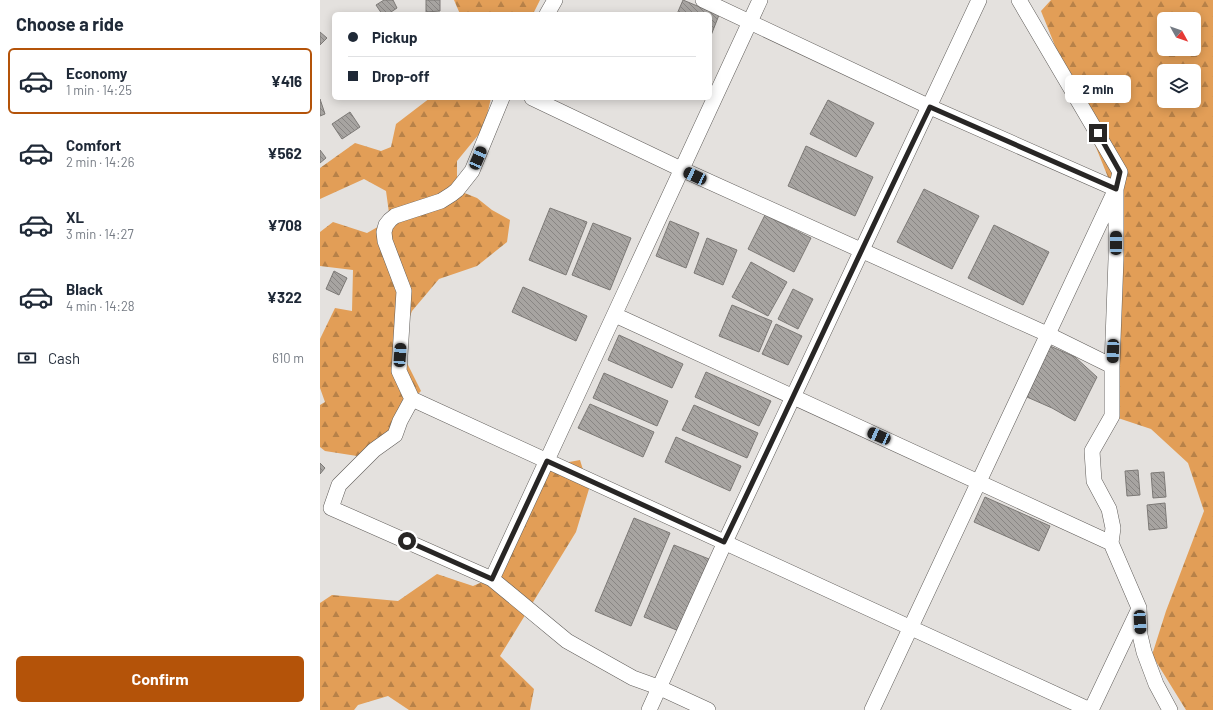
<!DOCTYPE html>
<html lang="en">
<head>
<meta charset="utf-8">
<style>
	:root { --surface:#fff; --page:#f6f6f7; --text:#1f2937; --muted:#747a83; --line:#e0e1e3; --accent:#b45309 }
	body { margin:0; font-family:Barlow,sans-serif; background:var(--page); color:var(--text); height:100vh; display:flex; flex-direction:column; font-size:15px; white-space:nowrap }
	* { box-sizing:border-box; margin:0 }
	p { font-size:13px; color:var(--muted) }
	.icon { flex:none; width:22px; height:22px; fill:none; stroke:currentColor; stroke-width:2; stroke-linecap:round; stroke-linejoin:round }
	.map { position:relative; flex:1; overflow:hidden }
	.panel { display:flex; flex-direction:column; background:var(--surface); width:320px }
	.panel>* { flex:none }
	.top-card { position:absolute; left:12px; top:12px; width:380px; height:88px; border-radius:6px; box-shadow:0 2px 10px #0003; display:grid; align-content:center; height:88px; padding:0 16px; background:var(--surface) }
	.needle { width:26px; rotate:130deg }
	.controls { position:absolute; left:837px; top:12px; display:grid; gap:8px }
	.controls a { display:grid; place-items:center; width:44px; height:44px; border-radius:6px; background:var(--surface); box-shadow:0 2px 10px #0003; font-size:20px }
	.end { position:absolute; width:18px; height:18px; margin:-9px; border:5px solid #282625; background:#fff; box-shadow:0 0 0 2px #fff }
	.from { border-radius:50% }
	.bubble { position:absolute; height:28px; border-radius:6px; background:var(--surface); box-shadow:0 2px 10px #0003; font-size:13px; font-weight:700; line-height:28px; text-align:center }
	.car { position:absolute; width:12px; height:24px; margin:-12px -6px; border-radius:5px; box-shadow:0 0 3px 1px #0007; background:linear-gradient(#222 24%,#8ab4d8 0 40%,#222 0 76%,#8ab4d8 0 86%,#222 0) }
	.top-card b { display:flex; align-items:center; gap:14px; height:38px; font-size:15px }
	.top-card b+b { border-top:1px solid var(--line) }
	.top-card i { width:10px; height:10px; background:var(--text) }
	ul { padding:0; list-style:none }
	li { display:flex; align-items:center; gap:12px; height:66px; margin:0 8px 6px; padding:0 8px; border:2px solid transparent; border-radius:6px }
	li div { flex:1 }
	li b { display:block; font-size:15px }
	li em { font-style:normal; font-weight:700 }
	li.on { border-color:var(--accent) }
	li>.icon { width:36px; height:36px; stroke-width:1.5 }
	h2 { padding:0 16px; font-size:18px; line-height:48px }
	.pay { display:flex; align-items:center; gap:10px; height:44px; padding:0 16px; font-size:15px }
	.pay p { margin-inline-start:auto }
	.cta { display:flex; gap:8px; margin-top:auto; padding:8px 16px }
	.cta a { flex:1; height:46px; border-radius:6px; background:var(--accent); color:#fff; font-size:16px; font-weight:700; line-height:46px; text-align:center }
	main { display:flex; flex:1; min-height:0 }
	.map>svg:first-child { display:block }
</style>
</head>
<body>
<main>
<section class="panel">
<h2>Choose a ride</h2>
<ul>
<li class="on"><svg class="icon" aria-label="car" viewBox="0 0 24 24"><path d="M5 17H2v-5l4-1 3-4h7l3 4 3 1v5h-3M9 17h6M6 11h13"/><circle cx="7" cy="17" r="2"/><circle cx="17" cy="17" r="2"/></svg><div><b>Economy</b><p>1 min · 14:25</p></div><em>¥416</em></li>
<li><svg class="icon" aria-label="car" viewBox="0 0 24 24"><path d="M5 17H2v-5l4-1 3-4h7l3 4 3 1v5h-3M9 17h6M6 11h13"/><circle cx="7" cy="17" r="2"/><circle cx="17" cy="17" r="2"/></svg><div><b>Comfort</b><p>2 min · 14:26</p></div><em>¥562</em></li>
<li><svg class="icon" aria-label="car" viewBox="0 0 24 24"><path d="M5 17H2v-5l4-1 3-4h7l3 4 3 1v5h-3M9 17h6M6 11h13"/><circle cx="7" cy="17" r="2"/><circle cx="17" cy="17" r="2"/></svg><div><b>XL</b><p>3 min · 14:27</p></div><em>¥708</em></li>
<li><svg class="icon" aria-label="car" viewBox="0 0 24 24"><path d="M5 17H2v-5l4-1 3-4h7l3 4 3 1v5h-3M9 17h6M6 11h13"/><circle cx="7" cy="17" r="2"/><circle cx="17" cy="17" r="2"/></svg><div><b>Black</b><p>4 min · 14:28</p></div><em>¥322</em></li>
</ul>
<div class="pay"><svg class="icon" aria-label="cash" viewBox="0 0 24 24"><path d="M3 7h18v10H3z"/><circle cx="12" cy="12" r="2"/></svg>Cash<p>610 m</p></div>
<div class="cta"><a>Confirm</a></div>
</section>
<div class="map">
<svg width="893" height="710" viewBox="0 0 893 710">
	<defs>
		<pattern id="forest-firs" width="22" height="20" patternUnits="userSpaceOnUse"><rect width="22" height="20" fill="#e29e57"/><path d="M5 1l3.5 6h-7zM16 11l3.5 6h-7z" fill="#b78148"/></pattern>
		<pattern id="building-back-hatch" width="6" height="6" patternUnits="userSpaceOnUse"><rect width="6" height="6" fill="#a7a4a1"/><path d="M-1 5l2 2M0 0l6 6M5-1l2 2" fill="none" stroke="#888583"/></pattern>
	</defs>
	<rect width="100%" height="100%" fill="#e4e1de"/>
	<!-- forest -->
	<path fill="url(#forest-firs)" fill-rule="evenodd" d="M134,0h86l-7,14h-73z
		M731,0h162v710h-27l-34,-55 14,-44 38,-100 -16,-48 -37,-34 -39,-13 4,-219 -75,-186zM844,19h30v30h-30zM844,71h30v30h-30z
		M110,98h61l-7,30 -27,33v29l20,8 15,12 18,10 -3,22 -30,24 -38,13 -27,32 -11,29 4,19 16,32 -21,21 -11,21 -32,23 -32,-5 -5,-4v-42l5,-3 -5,-14v-49l15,-31 17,3 1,-41 -33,-4v-34l13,-10 34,11 23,-13 -4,-29 -22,-12 -44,20v-31l35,-25 26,8 10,-4 5,-23z
		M260,460l9,29 -13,43 -76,124 34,33 -4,21h-121l-21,-14 -30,9 -4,5h-34v-107l12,-8 66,6 39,-27 36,12 30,-13 45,-107z"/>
	<!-- building -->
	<path fill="url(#building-back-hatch)" stroke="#7c7976" d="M64,0h9l4,8 -9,6h-6l-6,-9z
		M106,0h14v11l-14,1z
		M363,0l36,15 -9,23v-24h-33z
		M0,32l7,6 -7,7z
		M0,99l5,15 -5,2z
		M508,100l46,23 -18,34 -46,-23z
		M30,112l10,15 -18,12 -10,-15z
		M486,146l67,31 -18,39 -67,-30z
		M0,150l6,8 -6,5z
		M604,189l55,27 -27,53 -55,-27z
		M230,208l37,14 -21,53 -37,-15z
		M445,215l46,23 -17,34 -46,-23z
		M350,221l29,12 -13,35 -30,-12z
		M273,223l38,15 -21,52 -38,-15z
		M674,225l55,27 -26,53 -55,-27z
		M387,238l30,12 -14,35 -29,-12z
		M431,262l36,20 -19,34 -36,-19z
		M14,271l13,7 -8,17 -13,-6z
		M203,287l64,29 -11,25 -64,-29z
		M473,289l20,10 -15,30 -20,-10z
		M412,305l40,16 -13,31 -40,-16z
		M456,324l26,12 -14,29 -26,-11z
		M299,335l64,29 -11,24 -64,-28z
		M730,346l25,11 22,20 -22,44 -23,-13 -25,-11z
		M386,372l65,29 -12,25 -64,-29z
		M284,373l64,28 -11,25 -64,-28z
		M270,404l64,28 -11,25 -65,-29z
		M374,405l64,28 -11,25 -65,-28z
		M356,437l65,29 -11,25 -65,-29z
		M0,463l5,5 -5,6z
		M818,470l2,25 -13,1 -2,-25z
		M844,472l2,25 -13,1 -2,-25z
		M665,497l65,29 -11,25 -65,-29z
		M845,503l2,25 -18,2 -2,-25z
		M314,518l36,15 -39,93 -36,-15z
		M354,545l35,14 -30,72 -35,-14z"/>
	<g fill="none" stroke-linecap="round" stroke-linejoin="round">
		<defs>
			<path id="street" d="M383,0l227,107 186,82
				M699,0l101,172 -4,17v70l-4,107v50l-20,35 2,30 15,28 4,19 -2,15 28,65 1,27 4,17 12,32 14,26
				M227,14l8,-14
				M182,98l-30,73 -15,19 -5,4 -11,7 -46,15 -5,4 -4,5 -2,7 1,9 19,50 -5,80 13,28 678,311
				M212,98l149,71 366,165 65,32
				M295,315l496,228
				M92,399l-12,22 -5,14 -21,15 -35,35 -8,23 161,71 75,62 66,37 25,9 50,23
				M172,579c89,-193 179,-386 268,-579
				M329,710l76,-168 254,-542
				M552,710c82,-172 160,-345 242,-517
				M771,710l47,-99"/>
		</defs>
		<!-- street casing -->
		<use href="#street" stroke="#605d5a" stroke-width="16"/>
		<!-- street -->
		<use href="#street" stroke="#fff" stroke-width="15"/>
	</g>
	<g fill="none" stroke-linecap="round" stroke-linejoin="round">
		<!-- route -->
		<path stroke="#282625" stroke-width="5" d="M87,541l85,38 55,-118 177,81c70,-145 136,-291 206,-435l186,82 4,-17 -22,-39"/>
	</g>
</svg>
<div class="controls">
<a><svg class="needle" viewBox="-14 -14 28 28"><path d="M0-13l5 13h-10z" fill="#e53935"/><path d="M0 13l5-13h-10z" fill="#747a83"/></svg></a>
<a><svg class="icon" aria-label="layers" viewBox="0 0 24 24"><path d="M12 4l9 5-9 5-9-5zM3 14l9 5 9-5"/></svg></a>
</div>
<i class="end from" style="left:87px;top:541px"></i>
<i class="end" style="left:778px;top:133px"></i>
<div class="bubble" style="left:745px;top:75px;width:66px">2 min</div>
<i class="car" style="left:158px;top:158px;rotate:23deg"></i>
<i class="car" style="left:375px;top:176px;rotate:295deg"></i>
<i class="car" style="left:796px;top:243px;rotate:0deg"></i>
<i class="car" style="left:793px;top:351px;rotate:182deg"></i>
<i class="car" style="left:80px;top:355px;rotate:4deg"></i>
<i class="car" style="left:559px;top:436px;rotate:294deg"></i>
<i class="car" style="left:820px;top:622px;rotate:177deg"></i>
<div class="top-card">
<b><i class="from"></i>Pickup</b>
<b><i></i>Drop-off</b>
</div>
</div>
</main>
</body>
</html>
